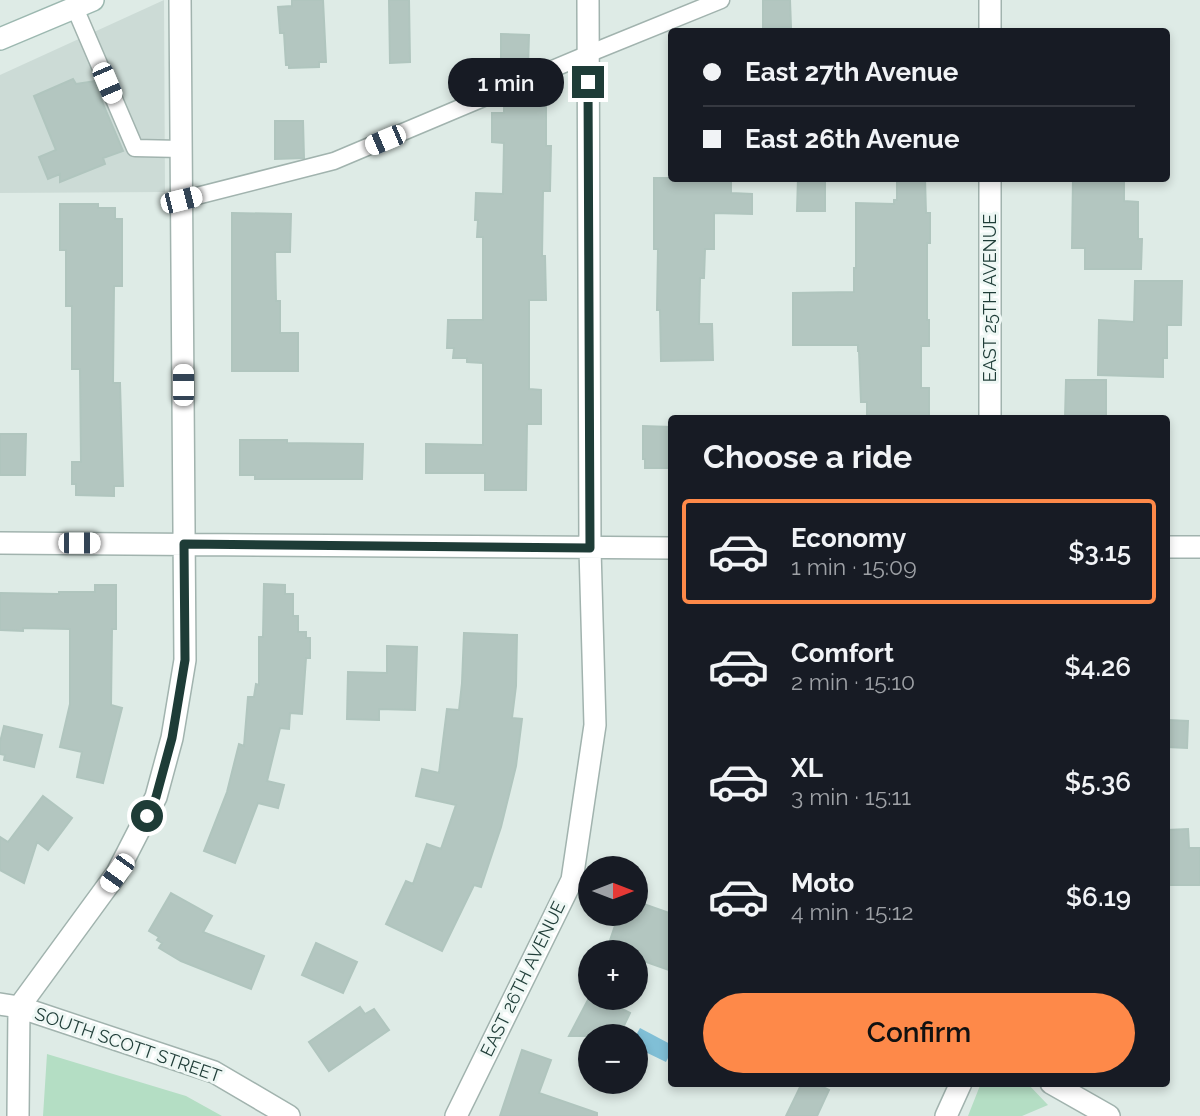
<!DOCTYPE html>
<html lang="en">
<head>
<meta charset="utf-8">
<style>
	:root { --surface:#171b24; --page:#20242c; --text:#f1f3f6; --muted:#9ea1a6; --line:#363941; --accent:#fe8949 }
	body { margin:0; font-family:Raleway,sans-serif; background:var(--page); color:var(--text); height:100vh; display:flex; flex-direction:column; font-size:26px; white-space:nowrap }
	* { box-sizing:border-box; margin:0 }
	p { font-size:23px; color:var(--muted) }
	.icon { flex:none; width:38px; height:38px; fill:none; stroke:currentColor; stroke-width:2; stroke-linecap:round; stroke-linejoin:round }
	.map { position:relative; flex:1; overflow:hidden }
	.panel { position:absolute; left:668px; top:415px; width:502px; height:672px; display:flex; flex-direction:column; background:var(--surface); border-radius:7px; box-shadow:0 4px 10px #0003 }
	.panel>* { flex:none }
	.banner { position:absolute; left:668px; top:28px; width:502px; height:154px; border-radius:7px; box-shadow:0 4px 10px #0003; display:grid; align-content:center; height:154px; padding:0 35px; background:var(--surface) }
	.needle { width:46px; rotate:90deg }
	.tools { position:absolute; left:578px; top:856px; display:grid; gap:14px }
	.tools a { display:grid; place-items:center; width:70px; height:70px; border-radius:50%; background:var(--surface); box-shadow:0 4px 10px #0003; font-size:35px }
	.end { position:absolute; width:32px; height:32px; margin:-16px; border:9px solid #1e3c37; background:#fff; box-shadow:0 0 0 4px #fff }
	.from { border-radius:50% }
	.bubble { position:absolute; height:49px; border-radius:24px; background:var(--surface); box-shadow:0 4px 10px #0003; font-size:23px; font-weight:600; line-height:49px; text-align:center }
	.car { position:absolute; width:21px; height:42px; margin:-21px -10px; border-radius:9px; box-shadow:0 0 5px 2px #0007; background:linear-gradient(#fff 24%,#345 0 40%,#fff 0 76%,#345 0 86%,#fff 0) }
	.banner b { display:flex; align-items:center; gap:24px; height:66px; font-size:26px }
	.banner b+b { border-top:2px solid var(--line) }
	.banner i { width:18px; height:18px; background:var(--text) }
	ul { padding:0; list-style:none }
	li { display:flex; align-items:center; gap:21px; height:105px; margin:0 14px 10px; padding:0 21px; border:4px solid transparent; border-radius:7px }
	li div { flex:1 }
	li b { display:block; font-size:26px }
	li em { font-style:normal; font-weight:600 }
	li.current { border-color:var(--accent) }
	li>.icon { width:63px; height:63px; stroke-width:1.5 }
	h2 { padding:0 35px; font-size:32px; line-height:84px }
	.action { display:flex; gap:14px; margin-top:auto; padding:14px 35px }
	.action a { flex:1; height:80px; border-radius:42px; background:var(--accent); color:#111; font-size:28px; font-weight:600; line-height:80px; text-align:center }
	.map>svg:first-child { display:block }
</style>
</head>
<body>
<div class="map">
<svg width="1200" height="1116" viewBox="0 0 1200 1116">
	<rect width="100%" height="100%" fill="#deebe6"/>
	<!-- built -->
	<path fill="#ccdbd6" d="M164,0l1,192 -165,1v-118z"/>
	<!-- green -->
	<path fill="#b4dec4" d="M47,1054l139,42 36,20h-179z
		M981,1083h46l21,22 -26,11h-54z"/>
	<!-- water -->
	<path fill="#80bfd6" d="M640,1028l32,17v5l-6,12 -31,-15v-10z"/>
	<!-- building -->
	<path fill="#b3c6c0" stroke="#b0c5be" stroke-width="2" d="M292,0h31l3,62h-7v5l-30,1v-3h-3l-2,-32h-4l-2,-26 14,-1z
		M389,0h20l1,62 -20,1z
		M763,0h27l1,27 -28,1z
		M501,34l28,1 -1,33 -24,10v-14h-3z
		M73,79l3,5 19,-3 6,15 -1,1 23,54 -20,7 2,6 -45,18v-8l-12,5 -9,-22 17,-7 -22,-54z
		M528,91v12h18v43h5l-1,45h-7l-1,65h3l1,44h-17v89l12,1v34h-14l-1,66h-41v-17h-59v-29l57,1v-82l-16,-1v-4h-14l1,-10h-7l1,-28h35v-83h-6l1,-17h-3l1,-27 27,1 1,-51 -12,-1v-29h12v-12z
		M275,121h28l1,37 -29,1z
		M654,178h77v15l21,1v20l-38,-1v36h-9l-1,29h-4l-1,46h13l1,36 -52,1 -1,-51h-3l1,-61h-4z
		M798,178h27v33h-28z
		M897,178h28l1,35h4v30h-3v77h2v26h-8v42h8v30h-62v-16h-6l-2,-51h-1v-6h-65v-52l61,-1v-24h2v-65l38,1v-4h3z
		M1073,178h51v23l14,1v37h4l-1,30h-56v-21h-13z
		M60,204h38v4h17v11h7v67h-8l-1,97h7l3,103h-9v10l-38,-1v-11h-4v-22h9l-1,-93h-8v-63h-6v-56h-6z
		M232,213l59,1 -1,38h-15l1,49h4v32h18v38h-66z
		M1135,281h47l-1,44h-14v33h-4v19l-65,-2 1,-55 35,2z
		M1066,380h40v38h-41z
		M643,426l28,1 1,41h-27v-9h-2z
		M0,434h26l-1,41h-25z
		M240,440h47v3l76,1 -1,35h-107v-4h-15z
		M264,584l21,1v9h8v22h5v16h8v6h4v20h-4l-4,56 -12,-1 -1,16 -9,-1 -13,53 17,4 -6,23 -20,-5 -23,60 -31,-12 23,-59 12,-48 5,2 4,-49h6l2,-13 3,1v-48h4z
		M95,585h21v44h-4l-1,76 11,3 -19,75 -26,-6 5,-25 -22,-5 10,-43v-75l-47,-1v3l-23,-1v-37l59,1v-2h36z
		M464,633l53,2 -1,51 -4,32 10,1 -6,47 -15,61 -20,60 -7,-2 -32,66 -56,-27 20,-43 7,3 14,-40 14,5 15,-44 -40,-9 6,-27 17,4 8,-64 12,1 3,-27z
		M387,646l30,1 -2,63 -36,-1v11l-32,-1 1,-47 39,1z
		M1167,720l21,1 -1,27 -20,-1z
		M4,726l38,9 -8,32 -30,-7 1,-5 -5,-1v-12z
		M43,796l29,22 -24,32 -11,-8 -13,41 -24,-13v-33l8,5z
		M1188,829l1,19h11v37h-33v-55z
		M171,893l41,23 -9,16 61,24 -13,33 -70,-28 -22,-13 3,-5 -5,-3 2,-3 -10,-6z
		M635,901l37,13v57l-37,-13v-6h-29l13,-38h16z
		M316,943l41,19 -14,31 -41,-18z
		M590,996v2h11l29,15 -11,23h-50z
		M360,1007l5,7 9,-5 15,21 -60,41 -20,-29z
		M522,1050l29,10 -12,33 58,20v3h-97z
		M802,1083h13l14,7 -12,26h-31z"/>
	<g fill="none" stroke-linecap="round" stroke-linejoin="round">
		<defs>
			<path id="service" d="M75,8l60,140 46,1
				M181,200l153,-39 254,-107 133,-54"/>
			<path id="minor" d="M990,32v-32
				M990,418v-240
				M0,543l672,5
				M1167,547h33
				M0,1004l19,3 195,65 75,44
				M1051,1083l58,33
				M18,1116l1,-109 98,-134 39,-76 16,-59 13,-78 -5,-660
				M456,1116l116,-236 23,-155 -5,-176 -2,-549
				M946,1116l15,-33"/>
			<path id="secondary" d="M0,39l93,-39"/>
		</defs>
		<!-- service casing -->
		<use href="#service" stroke="#a1b3ae" stroke-width="19"/>
		<!-- minor casing -->
		<use href="#minor" stroke="#a1b3ae" stroke-width="24"/>
		<!-- secondary casing -->
		<use href="#secondary" stroke="#9cb8b0" stroke-width="24"/>
		<!-- service -->
		<use href="#service" stroke="#fff" stroke-width="16"/>
		<!-- minor -->
		<use href="#minor" stroke="#fff" stroke-width="21"/>
		<!-- secondary -->
		<use href="#secondary" stroke="#fff" stroke-width="21"/>
	</g>
	<g fill="none" stroke-linecap="round" stroke-linejoin="round">
		<!-- route -->
		<path stroke="#1e3c37" stroke-width="9" d="M147,816l9,-19 16,-59 13,-78 -1,-116 406,4 -2,-466"/>
	</g>
	<g text-anchor="middle" stroke-width="6" stroke-linejoin="round" paint-order="stroke">
		<!-- street labels -->
		<g font-size="18" fill="#1e3c37" stroke="#eef7f4">
			<text transform="translate(990 298) rotate(-90)" y="6">EAST 25TH AVENUE</text>
			<text transform="translate(523 979) rotate(-64)" y="6">EAST 26TH AVENUE</text>
			<text transform="translate(128 1045) rotate(19)" y="6">SOUTH SCOTT STREET</text>
		</g>
	</g>
</svg>
<div class="tools">
<a><svg class="needle" viewBox="-14 -14 28 28"><path d="M0-13l5 13h-10z" fill="#e53935"/><path d="M0 13l5-13h-10z" fill="#9ea1a6"/></svg></a>
<a>+</a>
<a>−</a>
</div>
<i class="end from" style="left:147px;top:816px"></i>
<i class="end" style="left:588px;top:82px"></i>
<div class="bubble" style="left:448px;top:58px;width:116px">1 min</div>
<i class="car" style="left:107px;top:83px;rotate:157deg"></i>
<i class="car" style="left:385px;top:140px;rotate:247deg"></i>
<i class="car" style="left:181px;top:200px;rotate:76deg"></i>
<i class="car" style="left:183px;top:385px;rotate:0deg"></i>
<i class="car" style="left:79px;top:543px;rotate:90deg"></i>
<i class="car" style="left:117px;top:873px;rotate:216deg"></i>
<div class="banner">
<b><i class="from"></i>East 27th Avenue</b>
<b><i></i>East 26th Avenue</b>
</div>
<section class="panel">
<h2>Choose a ride</h2>
<ul>
<li class="current"><svg class="icon" aria-label="car" viewBox="0 0 24 24"><path d="M5 17H2v-5l4-1 3-4h7l3 4 3 1v5h-3M9 17h6M6 11h13"/><circle cx="7" cy="17" r="2"/><circle cx="17" cy="17" r="2"/></svg><div><b>Economy</b><p>1 min · 15:09</p></div><em>$3.15</em></li>
<li><svg class="icon" aria-label="car" viewBox="0 0 24 24"><path d="M5 17H2v-5l4-1 3-4h7l3 4 3 1v5h-3M9 17h6M6 11h13"/><circle cx="7" cy="17" r="2"/><circle cx="17" cy="17" r="2"/></svg><div><b>Comfort</b><p>2 min · 15:10</p></div><em>$4.26</em></li>
<li><svg class="icon" aria-label="car" viewBox="0 0 24 24"><path d="M5 17H2v-5l4-1 3-4h7l3 4 3 1v5h-3M9 17h6M6 11h13"/><circle cx="7" cy="17" r="2"/><circle cx="17" cy="17" r="2"/></svg><div><b>XL</b><p>3 min · 15:11</p></div><em>$5.36</em></li>
<li><svg class="icon" aria-label="car" viewBox="0 0 24 24"><path d="M5 17H2v-5l4-1 3-4h7l3 4 3 1v5h-3M9 17h6M6 11h13"/><circle cx="7" cy="17" r="2"/><circle cx="17" cy="17" r="2"/></svg><div><b>Moto</b><p>4 min · 15:12</p></div><em>$6.19</em></li>
</ul>
<div class="action"><a>Confirm</a></div>
</section>
</div>
</body>
</html>
